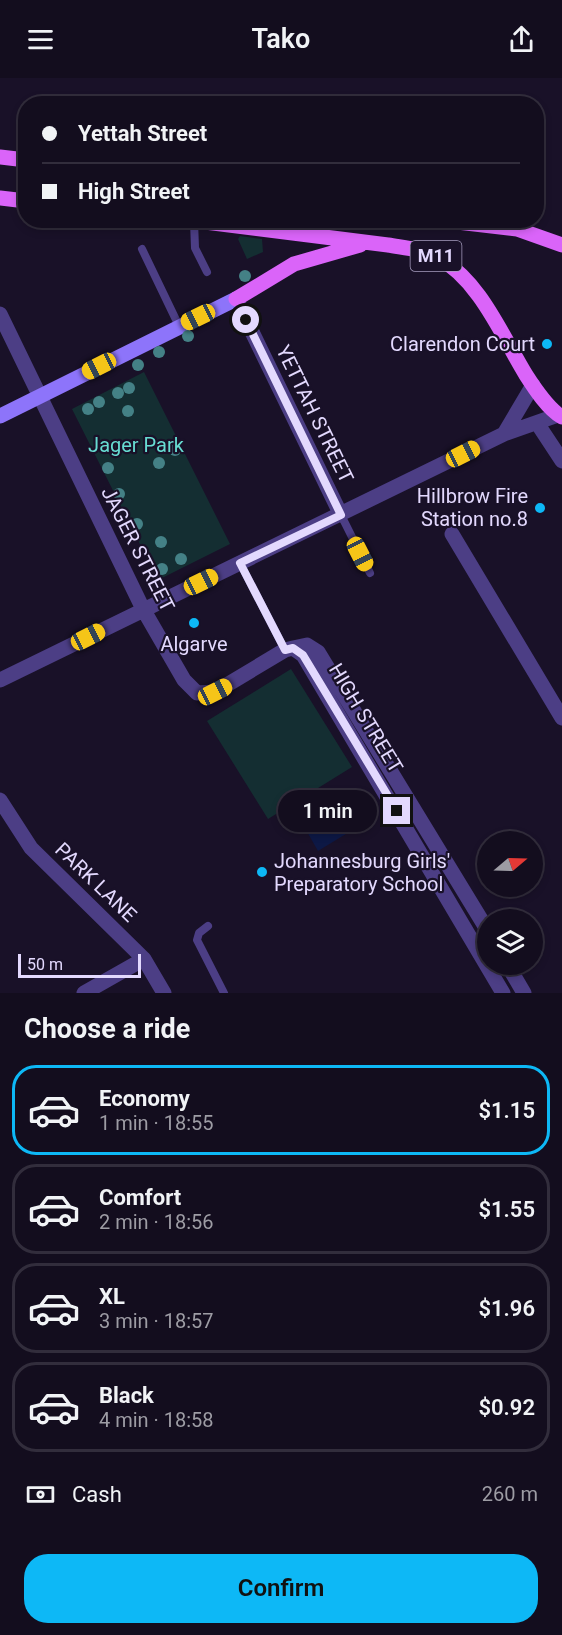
<!DOCTYPE html>
<html lang="en">
<head>
<meta charset="utf-8">
<style>
	:root { --surface:#130d1e; --page:#201b2b; --text:#f1f3f6; --muted:#9d9ca4; --line:#322d3c; --accent:#0db8f6 }
	body { margin:0; font-family:Roboto,sans-serif; background:var(--page); color:var(--text); height:100vh; display:flex; flex-direction:column; font-size:22px; white-space:nowrap }
	* { box-sizing:border-box; margin:0 }
	p { font-size:20px; color:var(--muted) }
	.icon { flex:none; width:33px; height:33px; fill:none; stroke:currentColor; stroke-width:2; stroke-linecap:round; stroke-linejoin:round }
	.map { position:relative; height:915px; overflow:hidden }
	.drawer { display:flex; flex-direction:column; background:var(--surface); flex:1 }
	.drawer>* { flex:none }
	.banner { position:absolute; left:18px; top:18px; width:526px; height:132px; border-radius:24px; box-shadow:0 3px 9px #0003,0 0 0 2px var(--line); display:grid; align-content:center; height:132px; padding:0 24px; background:var(--surface) }
	.needle { width:39px; rotate:71deg }
	.buttons { position:absolute; left:477px; top:753px; display:grid; gap:12px }
	.buttons a { display:grid; place-items:center; width:66px; height:66px; border-radius:50%; background:var(--surface); box-shadow:0 3px 9px #0003,0 0 0 2px var(--line); font-size:30px }
	.scale { position:absolute; left:18px; bottom:15px; width:123px; box-sizing:border-box; padding-left:6px; border:3px solid #e3d9fe; border-top:0; font-size:16px; line-height:21px; white-space:nowrap; color:#e3d9fe; -webkit-text-stroke:4px #191128; paint-order:stroke }
	.end { position:absolute; width:27px; height:27px; margin:-14px; border:8px solid #e3d9fe; background:#111; box-shadow:0 0 0 3px #111 }
	.from { border-radius:50% }
	.bubble { position:absolute; height:42px; border-radius:21px; background:var(--surface); box-shadow:0 3px 9px #0003,0 0 0 2px var(--line); font-size:20px; font-weight:600; line-height:42px; text-align:center }
	.car { position:absolute; width:18px; height:36px; margin:-18px -9px; border-radius:8px; box-shadow:0 0 4px 2px #0007; background:linear-gradient(#f5c518 24%,#345 0 40%,#f5c518 0 76%,#345 0 86%,#f5c518 0) }
	.banner b { display:flex; align-items:center; gap:21px; height:57px; font-size:22px }
	.banner b+b { border-top:2px solid var(--line) }
	.banner i { width:15px; height:15px; background:var(--text) }
	ul { padding:0; list-style:none }
	li { display:flex; align-items:center; gap:18px; height:90px; margin:0 12px 9px; padding:0 12px; border:3px solid var(--line); border-radius:24px }
	li div { flex:1 }
	li b { display:block; font-size:22px }
	li em { font-style:normal; font-weight:600 }
	li.current { border-color:var(--accent) }
	li>.icon { width:54px; height:54px; stroke-width:1.5 }
	h2 { padding:0 24px; font-size:27px; line-height:72px }
	.pay { display:flex; align-items:center; gap:15px; height:66px; padding:0 24px; font-size:22px }
	.pay p { margin-inline-start:auto }
	.primary-button { display:flex; gap:12px; margin-top:auto; padding:12px 24px }
	.primary-button a { flex:1; height:69px; border-radius:24px; background:var(--accent); color:#111; font-size:24px; font-weight:600; line-height:69px; text-align:center }
	header { display:flex; justify-content:space-between; align-items:center; height:78px; padding:0 24px; background:var(--surface); font-size:27px; font-weight:600 }
	.map>svg:first-child { display:block }
</style>
</head>
<body>
<header><svg class="icon" aria-label="menu" viewBox="0 0 24 24"><path d="M4 6h16M4 12h16M4 18h16"/></svg>Tako<svg class="icon" aria-label="share" viewBox="0 0 24 24"><path d="M12 15V3M7 8l5-5 5 5M5 13v7h14v-7"/></svg></header>
<div class="map">
<svg width="562" height="915" viewBox="0 0 562 915">
	<rect width="100%" height="100%" fill="#191128"/>
	<!-- green -->
	<path fill="#142e32" d="M240,158l22,3 1,13 -16,7 -9,-20z
		M144,294l86,172 -72,36 -86,-171z
		M291,591l61,98 -84,52 -61,-98z"/>
	<!-- water -->
	<path fill="#0d1845" d="M356,713l16,27 -54,33 -16,-28z"/>
	<g fill="none" stroke-linecap="round" stroke-linejoin="round">
		<!-- lane -->
		<path stroke="#4c3e85" stroke-width="8" d="M194,143l1,27 12,24
			M142,171l37,77
			M341,437l29,58
			M240,485l45,87
			M208,848l-9,7 -2,7 27,53"/>
		<!-- street -->
		<path stroke="#4c3e85" stroke-width="15" d="M236,221l105,216
			M0,236l143,295 41,71 13,13 18,-1 70,-42 8,-2 10,7 200,338
			M537,345l25,38
			M504,356l29,-49
			M452,456l110,184
			M293,570l14,-3 11,7 170,279
			M0,602l504,-246 54,-19
			M0,722l31,48 113,111 20,34
			M507,886l17,29
			M84,915l60,-34"/>
		<!-- secondary -->
		<path stroke="#8d74fa" stroke-width="15" d="M0,338l236,-117"/>
		<!-- primary -->
		<path stroke="#da64f9" stroke-width="15" d="M0,79l26,3
			M0,120l26,3
			M189,142l199,25c17,3 34,4 49,12 43,23 65,79 89,118 9,14 22,34 36,42
			M440,142l77,9 45,16
			M236,221l58,-35 66,-19"/>
	</g>
	<!-- trees -->
	<g fill="#448186">
		<circle cx="245" cy="198" r="6"/>
		<circle cx="188" cy="258" r="6"/>
		<circle cx="159" cy="274" r="6"/>
		<circle cx="138" cy="287" r="6"/>
		<circle cx="129" cy="310" r="6"/>
		<circle cx="118" cy="315" r="6"/>
		<circle cx="99" cy="324" r="6"/>
		<circle cx="88" cy="331" r="6"/>
		<circle cx="128" cy="333" r="6"/>
		<circle cx="175" cy="372" r="6"/>
		<circle cx="159" cy="385" r="6"/>
		<circle cx="108" cy="390" r="6"/>
		<circle cx="119" cy="416" r="6"/>
		<circle cx="137" cy="446" r="6"/>
		<circle cx="161" cy="464" r="6"/>
		<circle cx="181" cy="481" r="6"/>
		<circle cx="162" cy="491" r="6"/>
	</g>
	<g fill="none" stroke-linecap="round" stroke-linejoin="round">
		<!-- route -->
		<path stroke="#e3d9fe" stroke-width="8" d="M246,242l95,195 -101,48 45,87 8,-2 10,7 94,156"/>
	</g>
	<!-- markers -->
	<g fill="#0db8f6" stroke="#191128" stroke-width="2">
		<circle cx="547" cy="266" r="6"/>
		<circle cx="540" cy="430" r="6"/>
		<circle cx="194" cy="545" r="6"/>
		<circle cx="262" cy="794" r="6"/>
	</g>
	<g text-anchor="middle" stroke-width="4.5" stroke-linejoin="round" paint-order="stroke">
		<!-- shield labels -->
		<rect fill="#191128" stroke="#a69dbe" stroke-width="1.5" x="410.5" y="163" width="51" height="30" rx="4.5"/>
		<g font-size="18" font-weight="bold" fill="#e3d9fe">
			<text x="436" y="184">M11</text>
		</g>
		<!-- poi labels -->
		<g font-size="20" fill="#e3d9fe" stroke="#191128" text-anchor="end">
			<text x="535" y="273">Clarendon Court</text>
			<text x="528" y="425">Hillbrow Fire<tspan x="528" dy="23">Station no.8</tspan></text>
			<text x="194" y="573" text-anchor="middle">Algarve</text>
			<text x="274" y="790" text-anchor="start">Johannesburg Girls'<tspan x="274" dy="23">Preparatory School</tspan></text>
		</g>
		<!-- street labels -->
		<g font-size="20" fill="#e3d9fe" stroke="#191128">
			<text transform="translate(315 336) rotate(64)" y="7">YETTAH STREET</text>
			<text transform="translate(138 471) rotate(63)" y="7">JAGER STREET</text>
			<text transform="translate(366 640) rotate(59)" y="7">HIGH STREET</text>
			<text transform="translate(96 804) rotate(44)" y="7">PARK LANE</text>
		</g>
		<!-- park labels -->
		<g font-size="20" fill="#67dcd2" stroke="#191128">
			<text x="136" y="374">Jager Park</text>
		</g>
	</g>
</svg>
<div class="buttons">
<a><svg class="needle" viewBox="-14 -14 28 28"><path d="M0-13l5 13h-10z" fill="#e53935"/><path d="M0 13l5-13h-10z" fill="#9d9ca4"/></svg></a>
<a><svg class="icon" aria-label="layers" viewBox="0 0 24 24"><path d="M12 4l9 5-9 5-9-5zM3 14l9 5 9-5"/></svg></a>
</div>
<div class="scale">50 m</div>
<i class="end from" style="left:246px;top:242px"></i>
<i class="end" style="left:397px;top:733px"></i>
<div class="bubble" style="left:278px;top:712px;width:99px">1 min</div>
<i class="car" style="left:198px;top:239px;rotate:244deg"></i>
<i class="car" style="left:99px;top:288px;rotate:243deg"></i>
<i class="car" style="left:463px;top:376px;rotate:63deg"></i>
<i class="car" style="left:360px;top:476px;rotate:153deg"></i>
<i class="car" style="left:201px;top:504px;rotate:64deg"></i>
<i class="car" style="left:88px;top:559px;rotate:63deg"></i>
<i class="car" style="left:215px;top:614px;rotate:63deg"></i>
<div class="banner">
<b><i class="from"></i>Yettah Street</b>
<b><i></i>High Street</b>
</div>
</div>
<section class="drawer">
<h2>Choose a ride</h2>
<ul>
<li class="current"><svg class="icon" aria-label="car" viewBox="0 0 24 24"><path d="M5 17H2v-5l4-1 3-4h7l3 4 3 1v5h-3M9 17h6M6 11h13"/><circle cx="7" cy="17" r="2"/><circle cx="17" cy="17" r="2"/></svg><div><b>Economy</b><p>1 min · 18:55</p></div><em>$1.15</em></li>
<li><svg class="icon" aria-label="car" viewBox="0 0 24 24"><path d="M5 17H2v-5l4-1 3-4h7l3 4 3 1v5h-3M9 17h6M6 11h13"/><circle cx="7" cy="17" r="2"/><circle cx="17" cy="17" r="2"/></svg><div><b>Comfort</b><p>2 min · 18:56</p></div><em>$1.55</em></li>
<li><svg class="icon" aria-label="car" viewBox="0 0 24 24"><path d="M5 17H2v-5l4-1 3-4h7l3 4 3 1v5h-3M9 17h6M6 11h13"/><circle cx="7" cy="17" r="2"/><circle cx="17" cy="17" r="2"/></svg><div><b>XL</b><p>3 min · 18:57</p></div><em>$1.96</em></li>
<li><svg class="icon" aria-label="car" viewBox="0 0 24 24"><path d="M5 17H2v-5l4-1 3-4h7l3 4 3 1v5h-3M9 17h6M6 11h13"/><circle cx="7" cy="17" r="2"/><circle cx="17" cy="17" r="2"/></svg><div><b>Black</b><p>4 min · 18:58</p></div><em>$0.92</em></li>
</ul>
<div class="pay"><svg class="icon" aria-label="cash" viewBox="0 0 24 24"><path d="M3 7h18v10H3z"/><circle cx="12" cy="12" r="2"/></svg>Cash<p>260 m</p></div>
<div class="primary-button"><a>Confirm</a></div>
</section>
</body>
</html>
